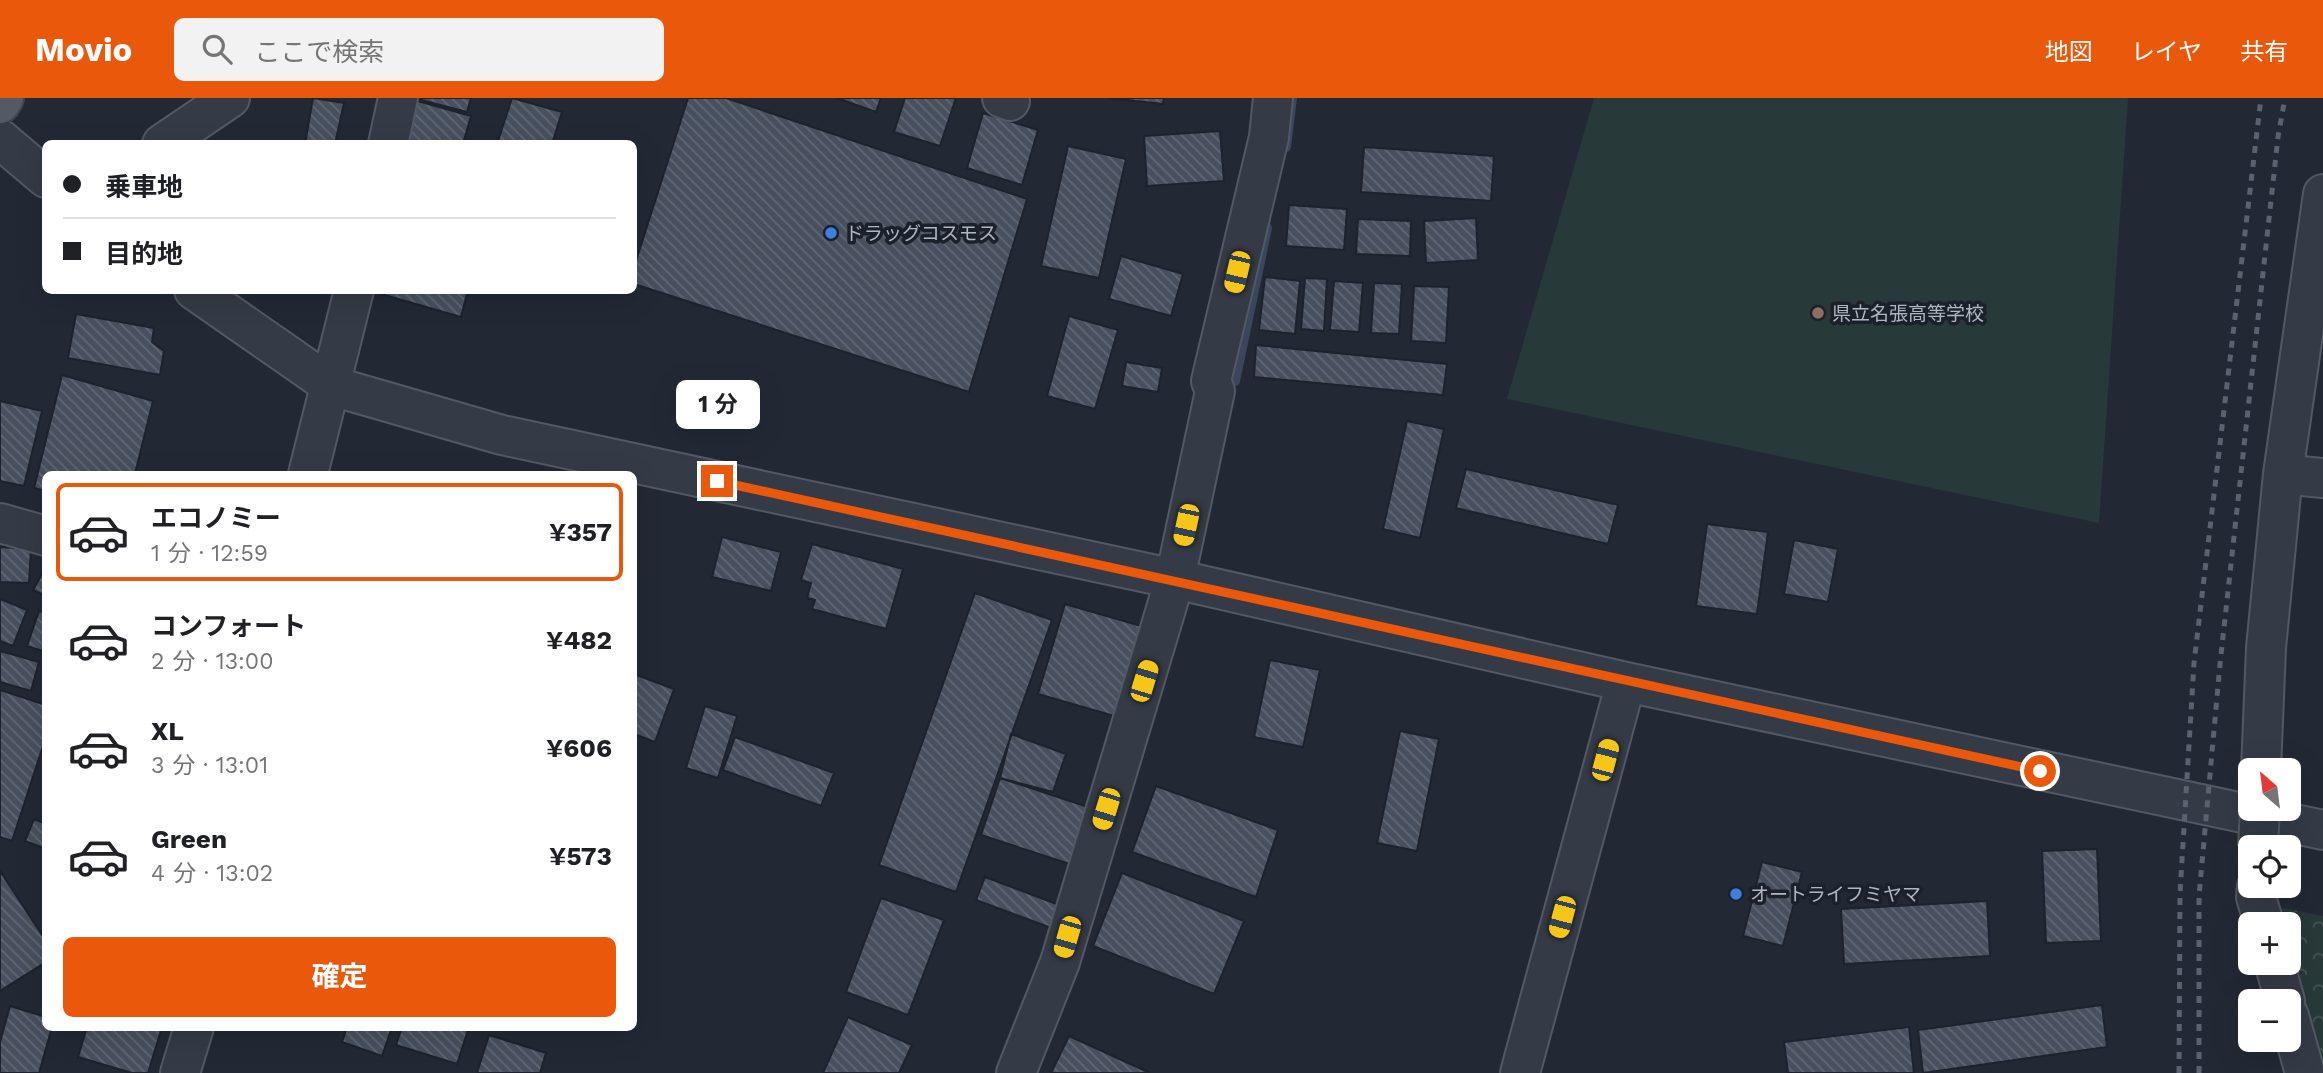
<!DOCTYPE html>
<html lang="ja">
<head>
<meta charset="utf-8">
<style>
	:root { --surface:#fff; --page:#f2f2f2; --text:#202124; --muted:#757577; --line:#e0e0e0; --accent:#ea580c }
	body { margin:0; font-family:"Work Sans","Noto Sans JP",sans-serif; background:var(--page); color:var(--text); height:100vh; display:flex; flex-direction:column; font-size:26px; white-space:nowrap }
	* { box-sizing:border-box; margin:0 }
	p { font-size:23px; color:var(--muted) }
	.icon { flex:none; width:38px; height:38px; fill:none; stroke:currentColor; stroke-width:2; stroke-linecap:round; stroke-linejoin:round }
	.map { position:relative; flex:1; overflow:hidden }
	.side { position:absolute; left:42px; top:373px; width:595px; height:560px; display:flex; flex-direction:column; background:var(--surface); border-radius:10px; box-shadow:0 7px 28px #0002 }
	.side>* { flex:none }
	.top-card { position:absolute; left:42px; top:42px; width:595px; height:154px; border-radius:10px; box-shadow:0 7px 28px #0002; display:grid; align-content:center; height:154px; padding:0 21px; background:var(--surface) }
	.needle { width:46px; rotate:332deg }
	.buttons { position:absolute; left:2238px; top:660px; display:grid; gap:14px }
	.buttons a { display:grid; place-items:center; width:63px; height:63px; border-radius:10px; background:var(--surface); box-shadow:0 7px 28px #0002; font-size:35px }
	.end { position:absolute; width:32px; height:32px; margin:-16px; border:9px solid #ea580c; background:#fff; box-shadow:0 0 0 4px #fff }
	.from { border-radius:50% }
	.bubble { position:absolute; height:49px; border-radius:10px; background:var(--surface); box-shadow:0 7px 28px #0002; font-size:23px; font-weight:700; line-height:49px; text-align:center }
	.car { position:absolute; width:21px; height:42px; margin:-21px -10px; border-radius:9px; box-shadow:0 0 5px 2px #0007; background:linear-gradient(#f5c518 24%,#345 0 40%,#f5c518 0 76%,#345 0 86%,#f5c518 0) }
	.top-card b { display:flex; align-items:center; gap:24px; height:66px; font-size:26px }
	.top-card b+b { border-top:2px solid var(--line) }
	.top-card i { width:18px; height:18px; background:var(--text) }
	ul { padding:12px 0 0; list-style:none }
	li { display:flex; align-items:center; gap:21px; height:98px; margin:0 14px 10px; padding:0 7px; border:4px solid transparent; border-radius:10px }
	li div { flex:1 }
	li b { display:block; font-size:26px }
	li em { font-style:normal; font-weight:700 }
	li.current { border-color:var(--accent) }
	li>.icon { width:63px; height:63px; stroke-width:1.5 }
	.primary-button { display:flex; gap:14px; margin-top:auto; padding:14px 21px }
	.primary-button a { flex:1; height:80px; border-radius:10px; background:var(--accent); color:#fff; font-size:28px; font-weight:700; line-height:80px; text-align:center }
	header { display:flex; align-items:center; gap:42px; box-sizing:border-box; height:98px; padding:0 35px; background:var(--accent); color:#fff }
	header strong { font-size:33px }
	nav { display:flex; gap:38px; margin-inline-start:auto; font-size:24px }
	.search { width:490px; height:63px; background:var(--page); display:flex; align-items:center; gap:18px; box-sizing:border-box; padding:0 24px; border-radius:10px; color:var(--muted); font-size:26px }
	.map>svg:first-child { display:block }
</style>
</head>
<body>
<header>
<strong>Movio</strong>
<div class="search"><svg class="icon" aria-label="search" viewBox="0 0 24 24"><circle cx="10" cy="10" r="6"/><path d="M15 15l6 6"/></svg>ここで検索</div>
<nav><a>地図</a><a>レイヤ</a><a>共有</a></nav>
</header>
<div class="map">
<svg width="2323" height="975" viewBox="0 0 2323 975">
	<defs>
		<pattern id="park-crowns" width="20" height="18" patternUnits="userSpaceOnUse" patternTransform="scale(1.75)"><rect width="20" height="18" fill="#28393a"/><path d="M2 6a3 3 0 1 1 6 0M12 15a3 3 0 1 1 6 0" fill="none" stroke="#455355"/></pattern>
		<pattern id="building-back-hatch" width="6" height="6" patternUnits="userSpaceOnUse" patternTransform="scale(1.75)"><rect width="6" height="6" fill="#48505f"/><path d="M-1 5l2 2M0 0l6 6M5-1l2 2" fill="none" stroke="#606774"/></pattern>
	</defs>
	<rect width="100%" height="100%" fill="#222935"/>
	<!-- park -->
	<path fill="url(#park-crowns)" d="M2278,809l45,9v148l-34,-119v-21h-6z"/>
	<!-- pitch -->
	<path fill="#28393a" d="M1594,0h534l-29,425 -592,-124z"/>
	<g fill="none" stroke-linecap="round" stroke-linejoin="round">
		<!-- stream -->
		<path stroke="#39465d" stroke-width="10" d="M1286,49l6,-49
			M1235,283l32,-153"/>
	</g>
	<!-- building -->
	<path fill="url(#building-back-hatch)" stroke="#1d222c" stroke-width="2" d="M313,0l31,5 -9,41h-30z
		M407,0l64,18 -8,28h-69z
		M414,0h57l-4,14z
		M512,0l50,14 -10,32h-55z
		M688,0h38l301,101 -58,193 -335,-108v-17z
		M837,0h44l-5,14z
		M905,0h51l-16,48 -46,-14z
		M1109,0h55l-1,6z
		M983,15l55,17 -16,55 -55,-17z
		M1220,33l4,50 -77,5 -3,-50z
		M1068,48l58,13 -27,119 -58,-12z
		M1364,49l130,9 -3,45 -130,-9z
		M1289,107l58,4 -3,41 -58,-4z
		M1476,120l2,42 -52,3 -2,-42z
		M1358,121l53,2 -1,35 -54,-2z
		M1121,158l62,18 -12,42 -62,-17z
		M1265,179l35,4 -5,53 -36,-4z
		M1305,180l22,1 -3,52 -23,-2z
		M1334,183l29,2 -4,49 -29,-2z
		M1374,185l28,1 -3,50 -28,-1z
		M1414,188l35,1 -3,56 -35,-2z
		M367,192h101l-7,27z
		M76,216l78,14 -2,14 12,9 -4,24 -92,-17z
		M1069,218l49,14 -23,79 -48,-13z
		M1256,247l191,19 -4,31 -189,-18z
		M1126,264l36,6 -4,24 -36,-6z
		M62,277l91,26 -18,73h-89v17l-12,-3z
		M0,303l42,10 -18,75 -24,-5z
		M1407,323l37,8 -24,109 -37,-9z
		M1466,371l152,36 -10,39 -152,-36z
		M1707,426l61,8 -11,82 -61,-8z
		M722,439l59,15 -10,39 -59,-14z
		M1794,442l44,9 -10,53 -44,-8z
		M812,446l91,25 -17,60 -74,-20 3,-9 -8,-2 4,-15 -10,-3z
		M0,449l31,2 -2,34 -29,-1z
		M46,469v29l-13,-6z
		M975,495l77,27 -96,272 -77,-27z
		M0,501l27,11 -14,36 -13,-5z
		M1065,506l83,24 -27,90 -83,-24z
		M39,513l7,2v39l-19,-6z
		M0,553l39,11 -8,29 -31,-9z
		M1270,562l50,10 -17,77 -49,-10z
		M634,576l40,15 -19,53 -21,-8z
		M0,592l46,15v32l-34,104 -12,-4z
		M705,608l32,10 -19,62 -32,-10z
		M1400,633l39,8 -22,112 -40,-8z
		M1011,636l55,20 -13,38 -53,-14z
		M735,639l99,36 -13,33 -98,-36z
		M1000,680l97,32 -18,57 -98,-32z
		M1156,688l122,44 -22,67 -124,-45z
		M34,721l12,5v25l-21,-8z
		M2097,751l4,92 -55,2 -4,-92z
		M1762,764l40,10 -19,74 -40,-10z
		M0,773l46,70v21l-46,29z
		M1122,775l122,48 -30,73 -121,-48z
		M985,779l77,29 -8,23 -78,-29z
		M881,800l63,22 -36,95 -62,-23z
		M1987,803l3,55 -146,8 -3,-55z
		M2102,907l5,42 -184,26 -5,-43z
		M10,908l36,11v10h6l-13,46h-39v-31z
		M848,919l64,28 -13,28h-76z
		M87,929h75l-14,46h-16l-54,-16z
		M347,929h45l-10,29 -40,-14z
		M402,929h67l-12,37 -61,-19z
		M1909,929l5,46h-126l-4,-31z
		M489,937l57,18 -6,20h-63z
		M1069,938l81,37h-99z"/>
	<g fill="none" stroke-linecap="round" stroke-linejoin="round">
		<defs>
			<path id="minor" d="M1002,0l8,3
				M0,41l46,39
				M162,46l68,-46
				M388,46l10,-46
				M194,192l138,96 170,49 673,144 451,103 697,148
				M308,376l46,-184
				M2283,376l40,4
				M0,425l46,13
				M2261,672l5,-122 17,-174 40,-280
				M2257,788l-1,11 8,27
				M2274,864l11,39
				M2289,918l16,57
				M180,975l14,-46
				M1016,975l44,-111 115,-383 40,-188 -4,-10 58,-244 4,-39
				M1520,975l106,-391"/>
			<path id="major" d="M0,6l4,-6"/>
		</defs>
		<!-- minor casing -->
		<use href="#minor" stroke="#535964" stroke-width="42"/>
		<!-- major casing -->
		<use href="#major" stroke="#3f444f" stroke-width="42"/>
		<!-- minor -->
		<use href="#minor" stroke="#353b46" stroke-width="38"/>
		<!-- major -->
		<use href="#major" stroke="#535a66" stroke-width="38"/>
		<!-- rail -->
		<path stroke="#5a616f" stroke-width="5" stroke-dasharray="7 7" stroke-linecap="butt" d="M2179,975l1,-180 14,-230 67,-565
			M2199,975v-177l21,-232 58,-527 7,-39"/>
		<defs>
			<path id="minor-bridge" d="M2258,749l2,-39"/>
		</defs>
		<!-- minor-bridge casing -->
		<use href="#minor-bridge" stroke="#535964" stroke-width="42" stroke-linecap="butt"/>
		<!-- minor-bridge -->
		<use href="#minor-bridge" stroke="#353b46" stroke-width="38"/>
	</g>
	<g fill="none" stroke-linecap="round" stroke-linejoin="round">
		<!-- route -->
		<path stroke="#ea580c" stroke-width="9" d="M717,383c442,94 882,195 1323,290"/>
	</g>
	<!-- markers -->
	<g fill="#3f7fe0" stroke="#1b202a" stroke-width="2.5">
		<circle cx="831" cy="135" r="7"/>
		<circle cx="1736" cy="796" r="7"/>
	</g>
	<circle fill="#8d6e63" stroke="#1b202a" stroke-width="2.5" cx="1818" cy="215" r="7"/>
	<g text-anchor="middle" stroke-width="7" stroke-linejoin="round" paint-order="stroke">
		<!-- poi labels -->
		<g font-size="19" fill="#b0b6c2" stroke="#1b202a" text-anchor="start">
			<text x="845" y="142">ドラッグコスモス</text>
			<text x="1832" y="222">県立名張高等学校</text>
			<text x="1750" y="803">オートライフミヤマ</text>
		</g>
	</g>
</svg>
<div class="buttons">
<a><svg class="needle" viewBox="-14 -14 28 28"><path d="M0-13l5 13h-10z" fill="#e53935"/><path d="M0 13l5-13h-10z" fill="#757577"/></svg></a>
<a><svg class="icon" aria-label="locate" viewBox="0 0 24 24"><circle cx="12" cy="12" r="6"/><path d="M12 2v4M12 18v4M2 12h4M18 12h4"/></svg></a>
<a>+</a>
<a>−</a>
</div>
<i class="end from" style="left:2040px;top:673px"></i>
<i class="end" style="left:717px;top:383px"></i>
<div class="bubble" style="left:676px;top:282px;width:84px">1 分</div>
<i class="car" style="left:1237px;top:174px;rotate:193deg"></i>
<i class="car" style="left:1186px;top:427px;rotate:192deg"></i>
<i class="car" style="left:1144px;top:583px;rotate:17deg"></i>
<i class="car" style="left:1605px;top:662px;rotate:15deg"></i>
<i class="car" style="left:1106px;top:711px;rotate:197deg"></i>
<i class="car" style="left:1562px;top:819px;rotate:195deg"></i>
<i class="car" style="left:1067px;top:839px;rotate:196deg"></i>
<div class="top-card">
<b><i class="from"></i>乗車地</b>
<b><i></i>目的地</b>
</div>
<section class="side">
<ul>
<li class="current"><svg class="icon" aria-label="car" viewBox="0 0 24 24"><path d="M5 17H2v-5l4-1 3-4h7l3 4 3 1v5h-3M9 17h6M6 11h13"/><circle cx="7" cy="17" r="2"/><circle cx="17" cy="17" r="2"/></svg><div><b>エコノミー</b><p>1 分 · 12:59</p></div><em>¥357</em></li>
<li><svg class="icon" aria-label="car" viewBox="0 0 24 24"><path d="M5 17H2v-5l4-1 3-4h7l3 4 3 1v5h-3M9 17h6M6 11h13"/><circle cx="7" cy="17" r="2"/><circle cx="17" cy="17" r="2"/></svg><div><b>コンフォート</b><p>2 分 · 13:00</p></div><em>¥482</em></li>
<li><svg class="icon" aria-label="car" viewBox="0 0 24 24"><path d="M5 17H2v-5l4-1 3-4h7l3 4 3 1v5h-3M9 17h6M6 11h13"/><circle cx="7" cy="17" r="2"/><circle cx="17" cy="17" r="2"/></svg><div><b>XL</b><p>3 分 · 13:01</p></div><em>¥606</em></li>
<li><svg class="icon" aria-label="car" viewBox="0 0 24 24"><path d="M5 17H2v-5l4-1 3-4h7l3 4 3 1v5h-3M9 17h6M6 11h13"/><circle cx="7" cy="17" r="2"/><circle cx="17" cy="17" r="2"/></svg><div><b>Green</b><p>4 分 · 13:02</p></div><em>¥573</em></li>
</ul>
<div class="primary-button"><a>確定</a></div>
</section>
</div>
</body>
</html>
